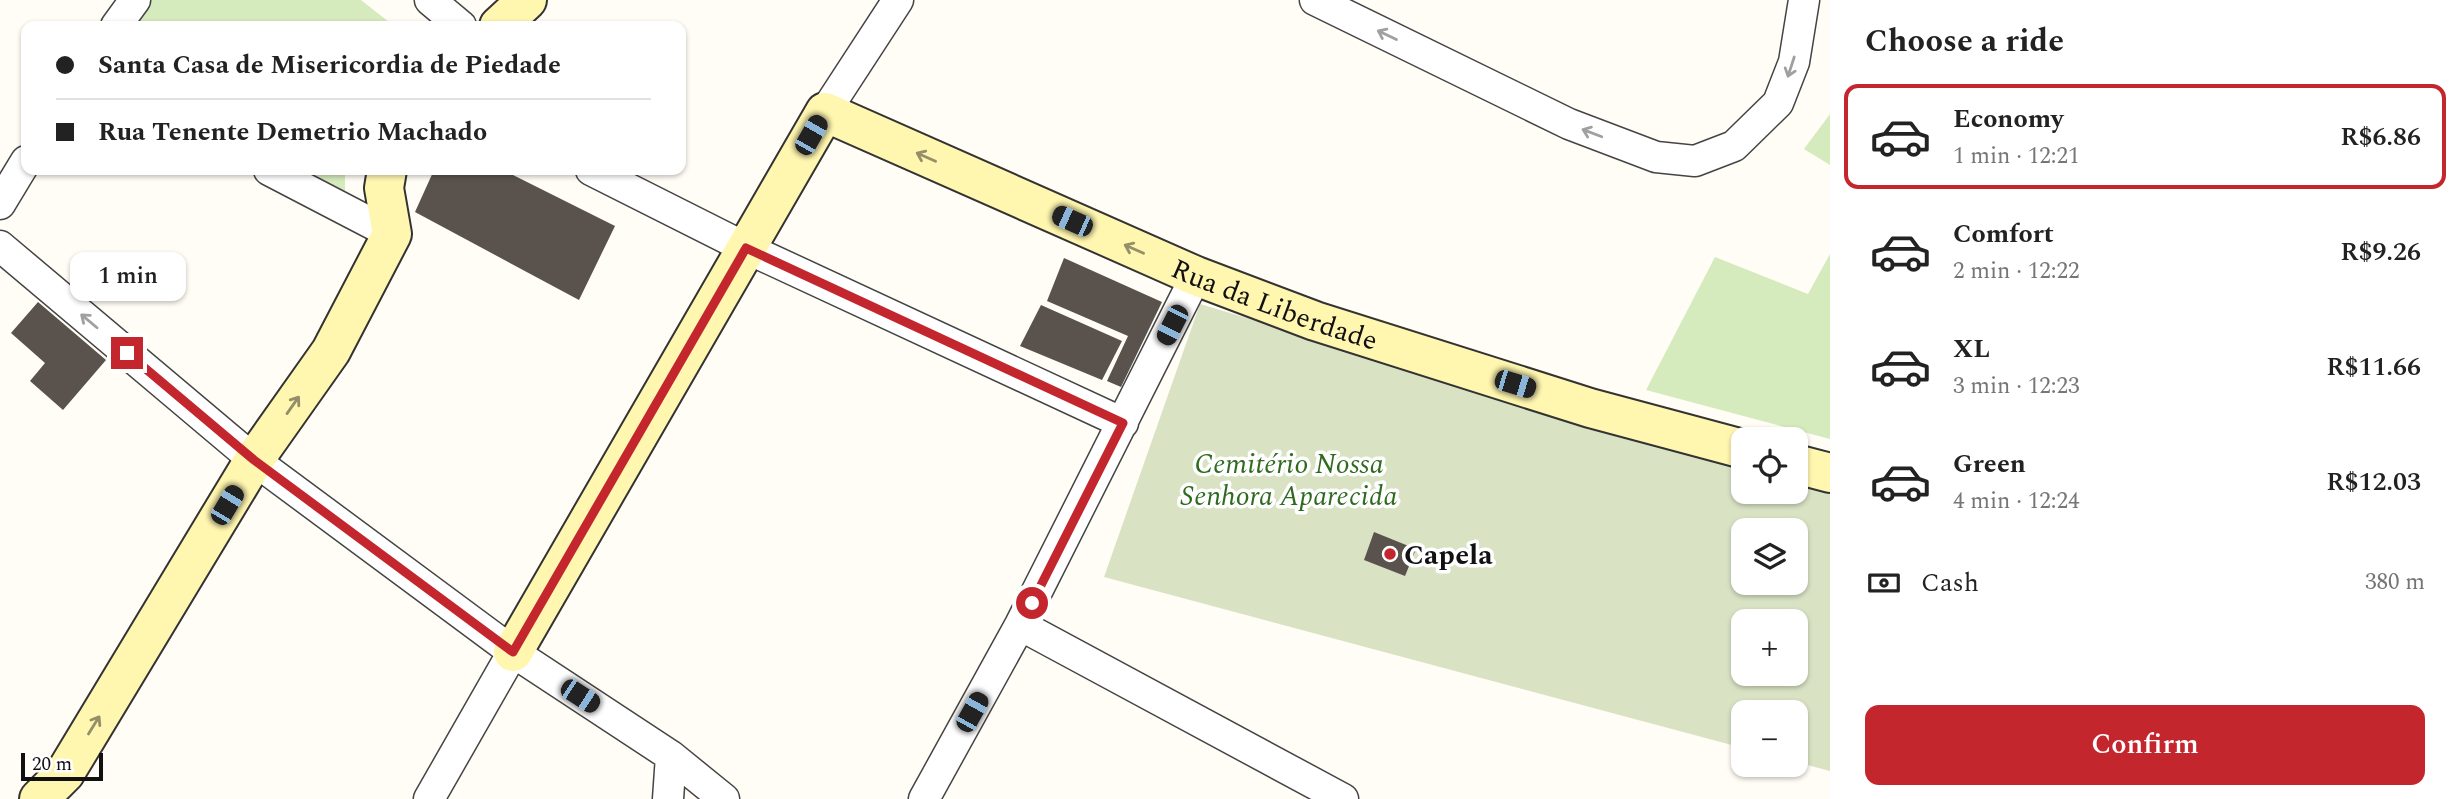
<!DOCTYPE html>
<html lang="en">
<head>
<meta charset="utf-8">
<style>
	:root { --surface:#fff; --page:#f2f2f2; --text:#222; --muted:#767676; --line:#e0e0e0; --accent:#c4262e }
	body { margin:0; font-family:Spectral,serif; background:var(--page); color:var(--text); height:100vh; display:flex; flex-direction:column; font-size:26px; white-space:nowrap }
	* { box-sizing:border-box; margin:0 }
	p { font-size:23px; color:var(--muted) }
	.icon { flex:none; width:38px; height:38px; fill:none; stroke:currentColor; stroke-width:2; stroke-linecap:round; stroke-linejoin:round }
	.map { position:relative; flex:1; overflow:hidden }
	.panel { display:flex; flex-direction:column; background:var(--surface); width:630px }
	.panel>* { flex:none }
	.banner { position:absolute; left:21px; top:21px; width:665px; height:154px; border-radius:14px; box-shadow:0 2px 5px #0004; display:grid; align-content:center; height:154px; padding:0 35px; background:var(--surface) }
	.fabs { position:absolute; left:1731px; top:427px; display:grid; gap:14px }
	.fabs a { display:grid; place-items:center; width:77px; height:77px; border-radius:14px; background:var(--surface); box-shadow:0 2px 5px #0004; font-size:35px }
	.scale { position:absolute; left:21px; bottom:18px; width:82px; box-sizing:border-box; padding-left:7px; border:4px solid #111; border-top:0; font-size:19px; line-height:24px; white-space:nowrap; color:#111; -webkit-text-stroke:5px #fff; paint-order:stroke }
	.end { position:absolute; width:32px; height:32px; margin:-16px; border:9px solid #c4262e; background:#fff; box-shadow:0 0 0 4px #fff }
	.from { border-radius:50% }
	.bubble { position:absolute; height:49px; border-radius:14px; background:var(--surface); box-shadow:0 2px 5px #0004; font-size:23px; font-weight:600; line-height:49px; text-align:center }
	.car { position:absolute; width:21px; height:42px; margin:-21px -10px; border-radius:9px; box-shadow:0 0 5px 2px #0007; background:linear-gradient(#222 24%,#8ab4d8 0 40%,#222 0 76%,#8ab4d8 0 86%,#222 0) }
	.banner b { display:flex; align-items:center; gap:24px; height:66px; font-size:26px }
	.banner b+b { border-top:2px solid var(--line) }
	.banner i { width:18px; height:18px; background:var(--text) }
	ul { padding:0; list-style:none }
	li { display:flex; align-items:center; gap:21px; height:105px; margin:0 14px 10px; padding:0 21px; border:4px solid transparent; border-radius:14px }
	li div { flex:1 }
	li b { display:block; font-size:26px }
	li em { font-style:normal; font-weight:600 }
	li.current { border-color:var(--accent) }
	li>.icon { width:63px; height:63px; stroke-width:1.5 }
	h2 { padding:0 35px; font-size:32px; line-height:84px }
	.pay { display:flex; align-items:center; gap:18px; height:77px; padding:0 35px; font-size:26px }
	.pay p { margin-inline-start:auto }
	.primary-button { display:flex; gap:14px; margin-top:auto; padding:14px 35px }
	.primary-button a { flex:1; height:80px; border-radius:14px; background:var(--accent); color:#fff; font-size:28px; font-weight:600; line-height:80px; text-align:center }
	main { display:flex; flex:1; min-height:0 }
	.map>svg:first-child { display:block }
</style>
</head>
<body>
<main>
<div class="map">
<svg width="1830" height="799" viewBox="0 0 1830 799">
	<rect width="100%" height="100%" fill="#fffdf5"/>
	<!-- green -->
	<path fill="#d5ebbd" d="M151,0h210l33,26h-263z
		M1830,114v51l-26,-16z
		M292,170h53v27z
		M1830,254v185l-184,-49 69,-133 93,37z"/>
	<!-- cemetery -->
	<path fill="#d9e3c4" fill-rule="evenodd" d="M1200,304l543,162v26h53v-10l34,10v279l-34,-9v-50h-53v36l-639,-171zM1743,530h53v53h-53zM1743,621h53v53h-53z"/>
	<!-- building -->
	<path fill="#5a524d" d="M434,170h69l112,56 -36,74 -164,-88z
		M1064,258l98,44 -41,85 -14,-6 21,-45 -81,-35z
		M38,302l68,58 -43,50 -33,-29 15,-18 -34,-30z
		M1041,305l81,36 -20,39 -82,-34z
		M1374,532l42,17 -11,27 -41,-16z"/>
	<g fill="none" stroke-linecap="round" stroke-linejoin="round">
		<defs>
			<path id="street" d="M430,0l31,26
				M1315,0l254,124 87,33 39,4 39,-15 44,-43 16,-41 10,-62
				M116,26l19,-26
				M825,112l73,-112
				M269,170l123,64
				M591,170l155,78 377,175
				M0,204l26,-43
				M0,246l254,214 259,192 158,104 53,43
				M1020,625l323,174
				M429,799l84,-147
				M668,799l3,-43
				M924,799l96,-174 176,-349"/>
			<g id="secondary">
				<path d="M499,26l28,-26"/>
				<path d="M1796,464l34,9"/>
				<path id="s1" d="M513,652l312,-540 371,164 119,45 275,87 153,41"/>
				<path d="M39,799l26,-26 189,-313 77,-109 61,-117 -8,-46 3,-18"/>
			</g>
		</defs>
		<!-- street casing -->
		<use href="#street" stroke="#444" stroke-width="33"/>
		<!-- secondary casing -->
		<use href="#secondary" stroke="#333" stroke-width="42"/>
		<!-- street -->
		<use href="#street" stroke="#fff" stroke-width="30"/>
		<!-- secondary -->
		<use href="#secondary" stroke="#fff6b0" stroke-width="38"/>
	</g>
	<!-- one-way arrows -->
	<defs><path id="oneway-shaft" d="M-6 0H5M1.5-3L5.5 0L1.5 3" fill="none" stroke-width="1.6" stroke-linecap="round" stroke-linejoin="round" transform="scale(1.75)"/></defs>
	<g stroke="#a0a0a0">
		<use href="#oneway-shaft" transform="translate(1387 35) rotate(-154)"/>
		<use href="#oneway-shaft" transform="translate(1791 67) rotate(108)"/>
		<use href="#oneway-shaft" transform="translate(1592 133) rotate(-159)"/>
		<use href="#oneway-shaft" transform="translate(89 321) rotate(-140)"/>
	</g>
	<g stroke="#948f68">
		<use href="#oneway-shaft" transform="translate(926 157) rotate(-156)"/>
		<use href="#oneway-shaft" transform="translate(1134 249) rotate(-156)"/>
		<use href="#oneway-shaft" transform="translate(293 405) rotate(-55)"/>
		<use href="#oneway-shaft" transform="translate(94 725) rotate(-58)"/>
	</g>
	<g fill="none" stroke-linecap="round" stroke-linejoin="round">
		<!-- route -->
		<path stroke="#c4262e" stroke-width="9" d="M127,353l127,107 259,192 233,-404 377,175 -91,180"/>
	</g>
	<!-- markers -->
	<circle fill="#c4262e" stroke="#fff" stroke-width="2.5" cx="1390" cy="554" r="7"/>
	<g text-anchor="middle" stroke-width="7" stroke-linejoin="round" paint-order="stroke">
		<!-- street labels -->
		<g font-size="28" fill="#111" stroke="#fff">
			<text dy="10" stroke="none"><textPath href="#s1" startOffset="1113">Rua da Liberdade</textPath></text>
		</g>
		<!-- park labels -->
		<g font-size="28" font-style="italic" fill="#2f6b1f" stroke="#fff">
			<text x="1289" y="473">Cemitério Nossa<tspan x="1289" dy="32">Senhora Aparecida</tspan></text>
		</g>
		<!-- poi labels -->
		<g font-size="28" font-weight="bold" fill="#111" stroke="#fff" text-anchor="start">
			<text x="1404" y="564">Capela</text>
		</g>
	</g>
</svg>
<div class="fabs">
<a><svg class="icon" aria-label="locate" viewBox="0 0 24 24"><circle cx="12" cy="12" r="6"/><path d="M12 2v4M12 18v4M2 12h4M18 12h4"/></svg></a>
<a><svg class="icon" aria-label="layers" viewBox="0 0 24 24"><path d="M12 4l9 5-9 5-9-5zM3 14l9 5 9-5"/></svg></a>
<a>+</a>
<a>−</a>
</div>
<div class="scale">20 m</div>
<i class="end from" style="left:1032px;top:603px"></i>
<i class="end" style="left:127px;top:353px"></i>
<div class="bubble" style="left:70px;top:252px;width:116px">1 min</div>
<i class="car" style="left:811px;top:135px;rotate:30deg"></i>
<i class="car" style="left:1072px;top:221px;rotate:294deg"></i>
<i class="car" style="left:1172px;top:325px;rotate:207deg"></i>
<i class="car" style="left:1515px;top:384px;rotate:107deg"></i>
<i class="car" style="left:227px;top:505px;rotate:31deg"></i>
<i class="car" style="left:580px;top:696px;rotate:123deg"></i>
<i class="car" style="left:972px;top:712px;rotate:29deg"></i>
<div class="banner">
<b><i class="from"></i>Santa Casa de Misericordia de Piedade</b>
<b><i></i>Rua Tenente Demetrio Machado</b>
</div>
</div>
<section class="panel">
<h2>Choose a ride</h2>
<ul>
<li class="current"><svg class="icon" aria-label="car" viewBox="0 0 24 24"><path d="M5 17H2v-5l4-1 3-4h7l3 4 3 1v5h-3M9 17h6M6 11h13"/><circle cx="7" cy="17" r="2"/><circle cx="17" cy="17" r="2"/></svg><div><b>Economy</b><p>1 min · 12:21</p></div><em>R$6.86</em></li>
<li><svg class="icon" aria-label="car" viewBox="0 0 24 24"><path d="M5 17H2v-5l4-1 3-4h7l3 4 3 1v5h-3M9 17h6M6 11h13"/><circle cx="7" cy="17" r="2"/><circle cx="17" cy="17" r="2"/></svg><div><b>Comfort</b><p>2 min · 12:22</p></div><em>R$9.26</em></li>
<li><svg class="icon" aria-label="car" viewBox="0 0 24 24"><path d="M5 17H2v-5l4-1 3-4h7l3 4 3 1v5h-3M9 17h6M6 11h13"/><circle cx="7" cy="17" r="2"/><circle cx="17" cy="17" r="2"/></svg><div><b>XL</b><p>3 min · 12:23</p></div><em>R$11.66</em></li>
<li><svg class="icon" aria-label="car" viewBox="0 0 24 24"><path d="M5 17H2v-5l4-1 3-4h7l3 4 3 1v5h-3M9 17h6M6 11h13"/><circle cx="7" cy="17" r="2"/><circle cx="17" cy="17" r="2"/></svg><div><b>Green</b><p>4 min · 12:24</p></div><em>R$12.03</em></li>
</ul>
<div class="pay"><svg class="icon" aria-label="cash" viewBox="0 0 24 24"><path d="M3 7h18v10H3z"/><circle cx="12" cy="12" r="2"/></svg>Cash<p>380 m</p></div>
<div class="primary-button"><a>Confirm</a></div>
</section>
</main>
</body>
</html>
